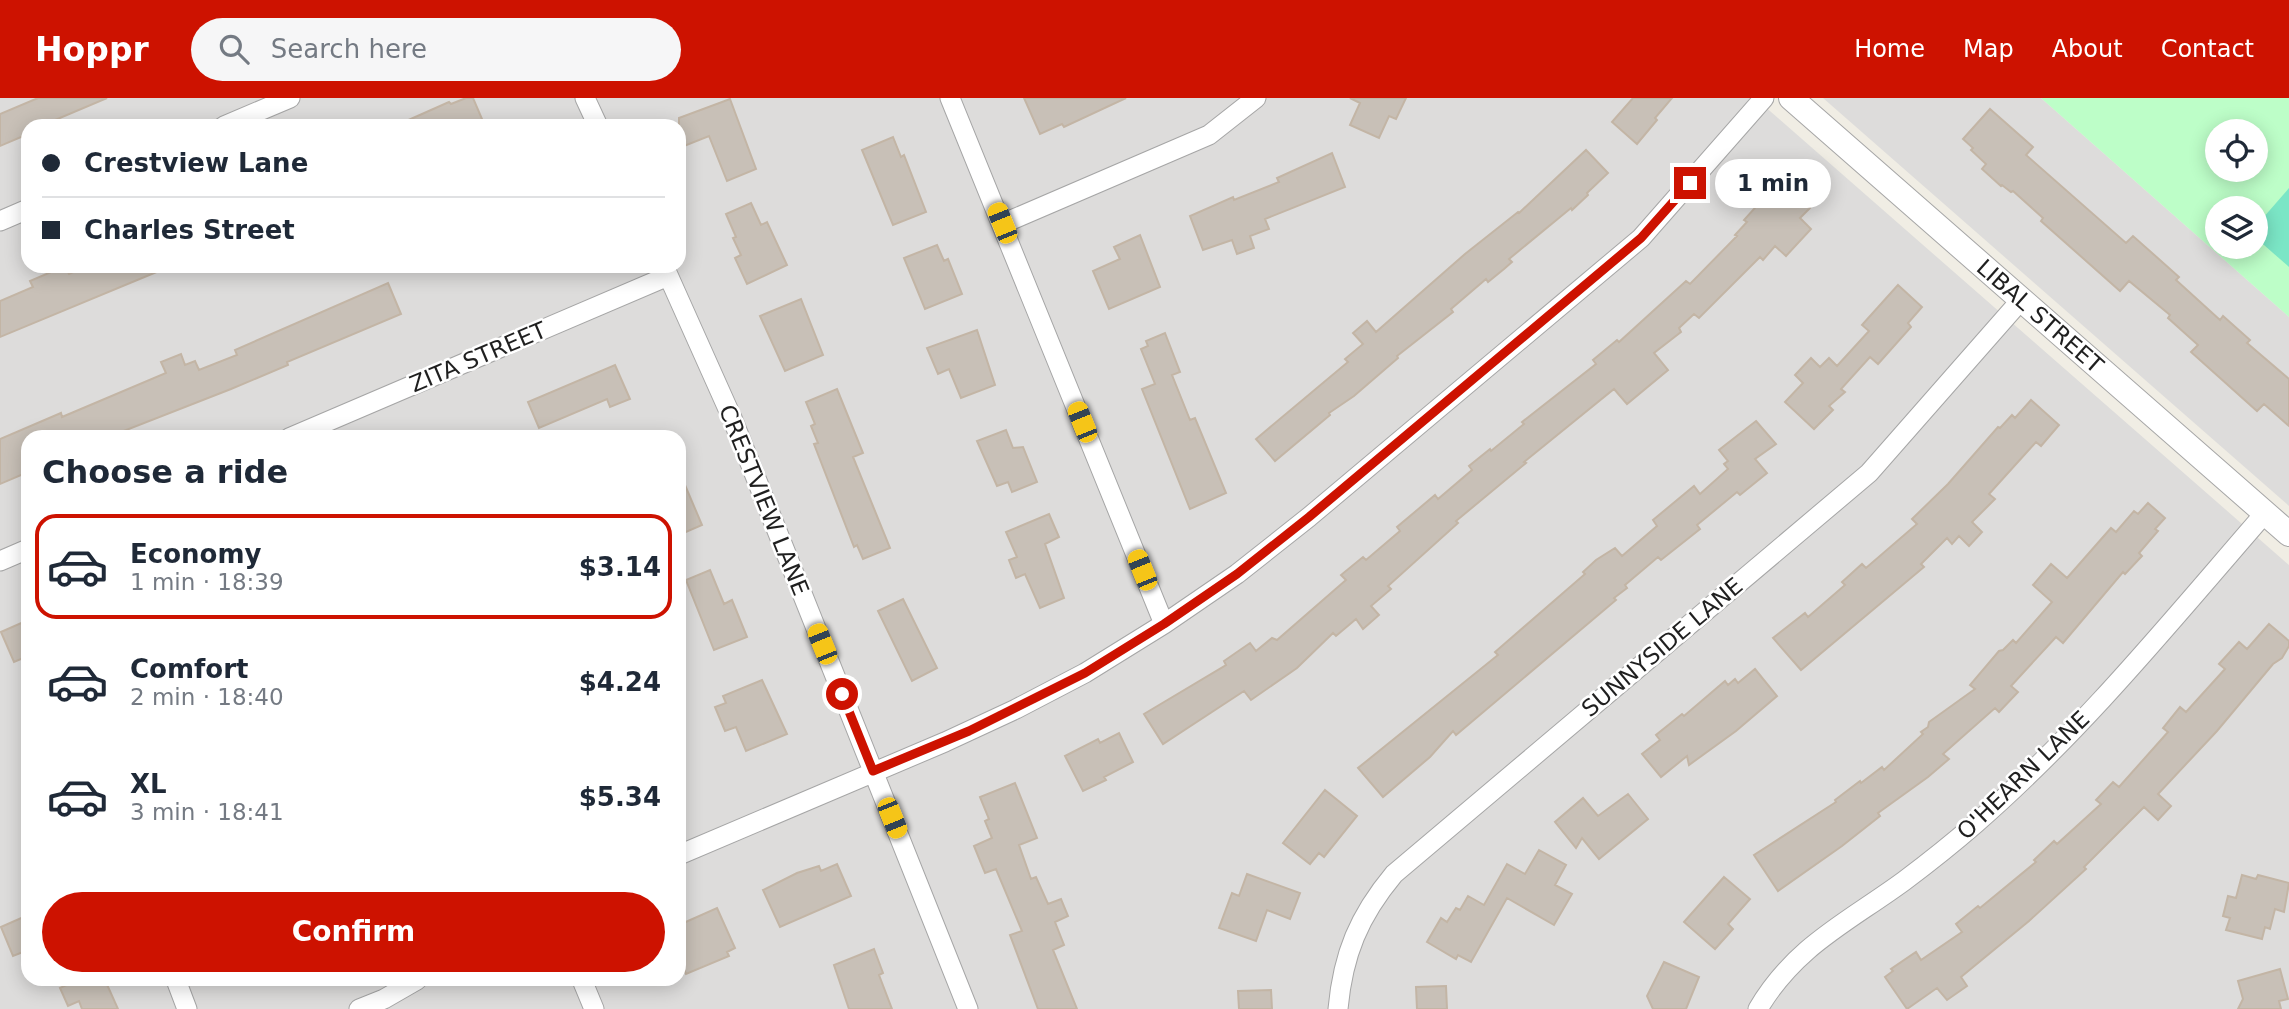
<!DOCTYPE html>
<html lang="en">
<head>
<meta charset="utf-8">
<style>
	:root { --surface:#fff; --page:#f6f6f7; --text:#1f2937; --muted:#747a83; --line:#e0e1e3; --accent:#cd1200 }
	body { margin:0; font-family:"DejaVu Sans",sans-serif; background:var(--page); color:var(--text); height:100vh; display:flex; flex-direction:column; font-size:26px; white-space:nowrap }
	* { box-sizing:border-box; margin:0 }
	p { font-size:23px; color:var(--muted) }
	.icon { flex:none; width:38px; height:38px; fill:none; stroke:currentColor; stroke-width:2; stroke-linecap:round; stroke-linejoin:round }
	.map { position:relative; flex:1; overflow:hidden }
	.details { position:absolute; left:21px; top:332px; width:665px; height:556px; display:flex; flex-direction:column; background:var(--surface); border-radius:21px; box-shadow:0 4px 18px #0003 }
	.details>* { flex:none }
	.top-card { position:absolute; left:21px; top:21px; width:665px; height:154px; border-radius:21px; box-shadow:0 4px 18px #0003; display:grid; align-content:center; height:154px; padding:0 21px; background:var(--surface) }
	.tools { position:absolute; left:2205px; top:21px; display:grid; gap:14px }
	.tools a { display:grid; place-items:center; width:63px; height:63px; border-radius:50%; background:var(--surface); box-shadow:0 4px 18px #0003; font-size:35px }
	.end { position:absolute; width:32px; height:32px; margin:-16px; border:9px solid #cd1200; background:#fff; box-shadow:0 0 0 4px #fff }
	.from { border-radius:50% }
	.bubble { position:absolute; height:49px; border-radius:24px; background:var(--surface); box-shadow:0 4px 18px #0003; font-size:23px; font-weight:800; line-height:49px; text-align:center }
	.car { position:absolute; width:21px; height:42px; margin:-21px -10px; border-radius:9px; box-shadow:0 0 5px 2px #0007; background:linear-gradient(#f5c518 24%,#345 0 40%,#f5c518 0 76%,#345 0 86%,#f5c518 0) }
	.top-card b { display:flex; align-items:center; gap:24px; height:66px; font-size:26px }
	.top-card b+b { border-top:2px solid var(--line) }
	.top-card i { width:18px; height:18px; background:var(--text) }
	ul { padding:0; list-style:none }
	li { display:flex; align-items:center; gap:21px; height:105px; margin:0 14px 10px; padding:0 7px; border:4px solid transparent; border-radius:21px }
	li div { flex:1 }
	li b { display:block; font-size:26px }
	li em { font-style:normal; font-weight:800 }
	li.current { border-color:var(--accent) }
	li>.icon { width:63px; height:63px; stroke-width:1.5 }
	h2 { padding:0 21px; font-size:32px; line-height:84px }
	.action { display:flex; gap:14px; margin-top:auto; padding:14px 21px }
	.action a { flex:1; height:80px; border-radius:42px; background:var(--accent); color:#fff; font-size:28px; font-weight:800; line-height:80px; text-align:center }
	header { display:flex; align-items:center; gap:42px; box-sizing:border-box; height:98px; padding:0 35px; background:var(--accent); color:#fff }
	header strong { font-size:33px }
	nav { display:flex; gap:38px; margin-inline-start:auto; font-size:24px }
	.search { width:490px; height:63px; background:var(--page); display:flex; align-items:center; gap:18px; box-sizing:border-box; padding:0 24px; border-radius:38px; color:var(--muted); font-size:26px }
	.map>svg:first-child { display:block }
</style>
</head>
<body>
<header>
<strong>Hoppr</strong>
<div class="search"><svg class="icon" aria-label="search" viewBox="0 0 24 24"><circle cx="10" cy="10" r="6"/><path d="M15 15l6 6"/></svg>Search here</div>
<nav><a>Home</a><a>Map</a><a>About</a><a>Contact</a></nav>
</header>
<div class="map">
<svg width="2289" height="911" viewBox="0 0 2289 911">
	<rect width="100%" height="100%" fill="#f0ede4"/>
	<!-- residential -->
	<path fill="#dddcdb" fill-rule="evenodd" d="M0,0h1755l534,467v444h-2289zM28,28h651v140h-651zM28,340h651v542h-651z
		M1823,0h218l248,219v189z"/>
	<!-- park -->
	<path fill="#bdfec8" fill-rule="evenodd" d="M2041,0h248v219zM2217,33h39v39h-39zM2217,110h39v39h-39z"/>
	<!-- pitch -->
	<path fill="#7be6c6" d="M2289,90v79l-33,-29v-12z"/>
	<!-- building -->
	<path fill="#c8c0b7" stroke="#c3b5a5" stroke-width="2" d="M38,0h69l-66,28h-13v8l-28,12v-32z
		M466,0h7l12,28h-90l54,-24 2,2z
		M1024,0h102l-62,29 -2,-3 -22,10z
		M1350,0h56l-10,21 -7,-3 -10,22 -29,-13 10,-22z
		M1633,0h39l-17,20 2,2 -20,24 -25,-22z
		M730,1l26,70 -29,12 -18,-45 -30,12v-30z
		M1990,11l43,38 -7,8 100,88 7,-7 46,41 -3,3 44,40 3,-4 27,24 -3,3 42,36v47l-25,-22 -7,7 -66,-59 7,-7 -30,-27 2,-3 -41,-34 -9,10 -79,-70 2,-3 -30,-27 -2,1 -9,-7 -1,1 -19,-17 4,-5 -15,-14 2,-2 -10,-9z
		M893,39l8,20 3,-2 22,57 -33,13 -31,-75z
		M1586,52l22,23 -21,20 1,2 -16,15 -1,-2 -62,51 3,3 -8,7 -16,13 -2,-3 -35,30 2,3 -56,44 1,2 -44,38 -25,17 1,2 -55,46 -19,-22 92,-77 -3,-3 18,-15 -10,-11 14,-12 9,11 89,-78 53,-42 1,1z
		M1332,55l13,34 -80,32 4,10 -19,7 4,12 -17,6 -5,-14 -29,10 -13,-34 43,-19 1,3 45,-18 -2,-4z
		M1783,85l27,25 -10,10 11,11 -25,27 -11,-10 -12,14 -3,-3 -61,61 -5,-4 -15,14 2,4 -27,21 14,17 -41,34 -13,-15 -90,73 2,1 -70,58 2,2 -70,63 3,3 -20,17 8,9 -16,14 -7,-10 -20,17 -3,-3 -36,35 -46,32 -7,-9 -81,53 -19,-30 82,-49 -2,-4 26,-18 6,8 16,-13 5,2 69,-60 -5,-5 22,-18 3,3 34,-29 -3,-4 38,-32 3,4 34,-29 -3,-4 21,-17 1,2 33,-27 -2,-2 74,-58 -3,-4 24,-20 2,2 67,-61 4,3 47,-48 -2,-1 12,-13 -3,-2 18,-20 3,2z
		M751,105l10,22 6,-3 20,43 -40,19 -12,-26 6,-3 -8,-17 3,-1 -10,-23z
		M1140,137l20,52 -51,22 -16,-38 27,-12 -6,-12z
		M937,147l7,16 4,-2 14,35 -37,15 -21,-51z
		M65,168l4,8 18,-8h84l-171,71v-36l33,-14 -3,-6z
		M388,185l13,31 -114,48 1,3 -57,24 -110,43 3,6h-96v34l-28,12v-45l61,-26 1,4 104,-44 -5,-11 20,-8 4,11 10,-4 4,9 38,-15 -2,-5z
		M1898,187l24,22 -14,16 3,4 -33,37 -8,-7 -29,32 4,3 -16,14 4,4 -19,19 -29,-27 18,-19 -8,-8 16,-17 9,9 9,-9 8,8 32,-35 -7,-6z
		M801,201l22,56 -38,16 -25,-55z
		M977,232l18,55 -34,13 -12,-29 -11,5 -11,-26z
		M1165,235l15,39 -8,3 18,45 5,-2 31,75 -36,16 -48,-120 13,-5 -14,-35 7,-3 -2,-5z
		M615,267l15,34 -20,8 -3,-8 -68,29 -11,-26z
		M837,291l26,64 -10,4 37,91 -27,11 -6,-14 -3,2 -40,-103 4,-1 -7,-17 4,-2 -9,-22z
		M2031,302l28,25 -18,21 -5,-4 -47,52 6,5 -23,23 10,10 -13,14 -10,-10 -7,8 -5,-6 -26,26 3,3 -123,103 -28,-32 32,-25 3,4 37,-32 -3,-3 20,-18 4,4 51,-44 -5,-5 36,-35 50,-57 2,1 12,-13 3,3z
		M1756,323l20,23 -21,15 12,14 -27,22 -3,-3 -40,33 3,4 -39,31 -3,-3 -33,28 2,3 -13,10 2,2 -160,135 -3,-4 -23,26 -47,40 -25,-29 140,-113 -3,-3 90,-78 -2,-2 13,-12 19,-12 7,8 35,-30 -4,-6 41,-34 6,8 28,-25 -4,-5 4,-3 -9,-11z
		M1006,332l7,18 10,-1 14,35 -25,10 -4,-10 -11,4 -20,-45z
		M679,373l23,54 -23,10z
		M2148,405l17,15 -10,11 3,2 -19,22 3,3 -17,18 -2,-2 -60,71 -7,-6 -45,49 7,6 -19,20 -4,-4 -52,46 6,5 -21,18 -50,36 2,3 -38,30 -64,45 -24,-36 82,-53 -1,-2 25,-19 1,2 21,-16 2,3 39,-36 -2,-2 7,-5 1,-5 46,-33 -5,-4 29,-34 4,-1 10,-10 3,3 36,-41 -19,-17 18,-21 16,14 44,-50 5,4 18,-21 4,3z
		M1049,416l10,23 -14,7 19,54 -24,10 -15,-34 -9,4 -7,-18 8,-3 -11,-25z
		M710,472l14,34 8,-4 15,37 -33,13 -28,-70z
		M903,501l34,69 -25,13 -34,-70z
		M28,522v36l-14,6 -13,-30z
		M2269,526l20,17v5l-7,12 -9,6 -56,67 -59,63 13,12 -13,14 -14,-13 -60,60 2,2 -57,52 -68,56 6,9 -20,14 -10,-12 -30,21 -22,-32 8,-6 -2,-2 25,-17 5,8 41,-28 -6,-8 22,-18 2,2 56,-46 -2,-2 20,-19 3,3 44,-40 -5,-4 17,-18 6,5 49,-55 -5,-4 17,-21 6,5 39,-43 -6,-5 20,-22 8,7z
		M1755,571l22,27 -41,35 -47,34 -2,-9 -26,21 -19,-23 18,-14 -4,-5 26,-21 2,2 41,-35 3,4 7,-6 3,4z
		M762,582l25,54 -41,17 -10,-24 -11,4 -10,-24 11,-4 -3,-7z
		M1119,635l14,29 -29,15 2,3 -23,11 -18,-35 33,-17 2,4z
		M1015,685l22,55 -18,7 12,34 5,-2 12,27 13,-5 7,17 -13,6 9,23 -11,5 24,59h-39l-28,-74 12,-4 -26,-62 -11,4 -11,-27 18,-8 -7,-17 4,-2 -9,-22z
		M1325,692l32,26 -33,41 -5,-4 -9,11 -27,-21z
		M1628,696l20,25 -49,40 -17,-21 -6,10 -21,-26 28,-24 15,18z
		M1539,752l27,15 -11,20 17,9 -18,31 -47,-27 -36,64 -13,-7 -2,4 -29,-17 14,-24 6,4 9,-14 4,2 8,-14 16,9 23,-41 18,10z
		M837,766l14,32 -71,31 -17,-37 34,-17 22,-7 2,5z
		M1247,776l53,19 -10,26 -23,-9 -11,31 -37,-13 13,-35 7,3z
		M2242,777l14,4 2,-4 31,8 -5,29 -9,-3 -5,20 -5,-2 -3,12 -36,-9 4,-12 -7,-2 5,-20 8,2z
		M1724,779l26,22 -22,25 5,5 -18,20 -31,-27z
		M717,810l18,40 -8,4 2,4 -43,18 -7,-16v-33z
		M28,817v35l-15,6 -12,-29z
		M874,851l9,24 -4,2 13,34h-43l-15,-44z
		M1664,864l35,15 -13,32h-33l-6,-13z
		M2280,871l8,30 -9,2 2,8h-43l5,-10 -5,-18z
		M77,882h28l13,29h-36l-3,-8 -11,5 -8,-18z
		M1446,888l1,23h-30l-1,-22z
		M1271,892l1,19h-33l-1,-18z"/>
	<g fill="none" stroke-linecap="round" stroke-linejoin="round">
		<defs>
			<path id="minor" d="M585,0l13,28
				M950,0l214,526
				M224,28l66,-28
				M0,123l28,-12
				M1002,126l207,-89 47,-37
				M664,168l68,152 236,591
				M289,340l379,-162
				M0,463l28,-12
				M679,757l266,-113 71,-33 69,-36 79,-49 73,-50 72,-57 332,-279 123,-140
				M176,882l11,29
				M582,882l12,29
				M359,911l25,-10 33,-19
				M1338,911c5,-55 21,-93 56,-135l475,-401 152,-173
				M1758,911c37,-63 90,-87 146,-128 24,-18 48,-37 71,-57 107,-93 197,-204 290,-311"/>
			<g id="tertiary">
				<path id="s1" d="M1791,0l498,436"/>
			</g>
		</defs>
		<!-- minor casing -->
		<use href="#minor" stroke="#a6a6a6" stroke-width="21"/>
		<!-- tertiary casing -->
		<use href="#tertiary" stroke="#a6a6a6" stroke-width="26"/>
		<!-- minor -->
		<use href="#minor" stroke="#fff" stroke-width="19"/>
		<!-- tertiary -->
		<use href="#tertiary" stroke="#fff" stroke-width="24"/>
	</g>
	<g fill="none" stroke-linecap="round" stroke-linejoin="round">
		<!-- route -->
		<path stroke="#cd1200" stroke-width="9" d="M842,596l31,77 96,-40 116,-58 79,-49 73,-50 72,-57 332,-279 49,-55"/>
	</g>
	<g text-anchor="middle" stroke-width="5" stroke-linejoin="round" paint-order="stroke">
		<!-- street labels -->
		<g font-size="23" fill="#1f1f1f" stroke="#fff">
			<text dy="8" stroke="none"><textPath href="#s1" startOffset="331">LIBAL STREET</textPath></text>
			<text transform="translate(478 259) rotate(-23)" y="8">ZITA STREET</text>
			<text transform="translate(764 402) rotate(68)" y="8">CRESTVIEW LANE</text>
			<text transform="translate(1662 549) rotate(-40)" y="8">SUNNYSIDE LANE</text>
			<text transform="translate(2023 677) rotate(-44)" y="8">O'HEARN LANE</text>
		</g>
	</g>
</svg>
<div class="tools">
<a><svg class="icon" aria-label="locate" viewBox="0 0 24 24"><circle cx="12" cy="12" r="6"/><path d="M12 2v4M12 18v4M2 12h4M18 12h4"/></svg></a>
<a><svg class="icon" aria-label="layers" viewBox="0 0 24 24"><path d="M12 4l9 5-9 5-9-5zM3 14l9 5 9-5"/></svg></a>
</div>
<i class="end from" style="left:842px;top:596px"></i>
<i class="end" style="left:1690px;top:85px"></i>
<div class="bubble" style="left:1715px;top:61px;width:116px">1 min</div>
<i class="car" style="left:1002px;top:125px;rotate:338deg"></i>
<i class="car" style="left:1082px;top:324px;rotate:338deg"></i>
<i class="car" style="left:1142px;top:472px;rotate:338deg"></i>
<i class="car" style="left:822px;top:546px;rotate:338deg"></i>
<i class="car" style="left:892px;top:720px;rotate:158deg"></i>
<div class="top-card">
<b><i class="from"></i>Crestview Lane</b>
<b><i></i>Charles Street</b>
</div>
<section class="details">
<h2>Choose a ride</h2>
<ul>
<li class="current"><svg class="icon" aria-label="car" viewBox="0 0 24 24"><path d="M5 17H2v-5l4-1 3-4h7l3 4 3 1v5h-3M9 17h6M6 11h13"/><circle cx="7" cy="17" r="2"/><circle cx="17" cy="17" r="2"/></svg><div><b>Economy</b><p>1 min · 18:39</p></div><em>$3.14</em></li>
<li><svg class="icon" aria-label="car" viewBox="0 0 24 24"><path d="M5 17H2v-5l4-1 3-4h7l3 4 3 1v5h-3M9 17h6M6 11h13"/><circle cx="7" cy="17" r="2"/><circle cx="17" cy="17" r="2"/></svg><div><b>Comfort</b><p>2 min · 18:40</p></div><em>$4.24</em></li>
<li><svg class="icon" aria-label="car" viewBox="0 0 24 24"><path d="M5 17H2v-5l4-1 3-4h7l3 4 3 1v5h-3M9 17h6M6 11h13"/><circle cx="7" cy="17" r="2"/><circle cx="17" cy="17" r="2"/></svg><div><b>XL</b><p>3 min · 18:41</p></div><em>$5.34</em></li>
</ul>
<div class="action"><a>Confirm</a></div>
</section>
</div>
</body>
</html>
